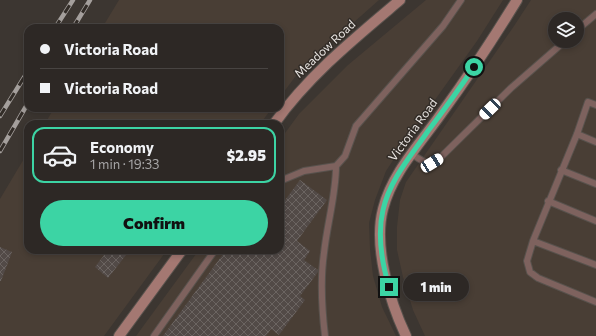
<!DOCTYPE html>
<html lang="en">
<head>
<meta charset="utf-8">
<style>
	:root { --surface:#2d2825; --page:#393432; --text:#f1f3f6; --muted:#a7a6a7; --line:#484442; --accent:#3cd4a4 }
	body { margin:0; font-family:Commissioner,sans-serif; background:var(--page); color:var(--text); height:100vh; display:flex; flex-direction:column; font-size:15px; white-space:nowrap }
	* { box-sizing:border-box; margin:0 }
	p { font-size:13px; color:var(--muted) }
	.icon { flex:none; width:22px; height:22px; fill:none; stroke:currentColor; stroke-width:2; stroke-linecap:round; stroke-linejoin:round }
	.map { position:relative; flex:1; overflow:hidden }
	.sheet { position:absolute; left:24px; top:120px; width:260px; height:134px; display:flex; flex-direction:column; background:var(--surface); border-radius:12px; box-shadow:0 2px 6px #0003,0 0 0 1px var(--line) }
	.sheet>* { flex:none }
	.hud { position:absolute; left:24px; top:24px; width:260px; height:88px; border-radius:12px; box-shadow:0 2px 6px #0003,0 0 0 1px var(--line); display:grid; align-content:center; height:88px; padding:0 16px; background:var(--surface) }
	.buttons { position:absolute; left:548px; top:12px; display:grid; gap:8px }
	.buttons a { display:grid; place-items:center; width:36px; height:36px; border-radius:50%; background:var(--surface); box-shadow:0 2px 6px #0003,0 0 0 1px var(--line); font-size:20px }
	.end { position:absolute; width:18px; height:18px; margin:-9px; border:5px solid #3cd4a4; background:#111; box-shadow:0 0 0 2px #111 }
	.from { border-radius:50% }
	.bubble { position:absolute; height:28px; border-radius:14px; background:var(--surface); box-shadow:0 2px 6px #0003,0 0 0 1px var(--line); font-size:13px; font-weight:800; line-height:28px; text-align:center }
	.car { position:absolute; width:12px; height:24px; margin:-12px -6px; border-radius:5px; box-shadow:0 0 3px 1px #0007; background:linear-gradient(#fff 24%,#345 0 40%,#fff 0 76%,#345 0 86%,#fff 0) }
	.hud b { display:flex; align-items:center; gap:14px; height:38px; font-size:15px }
	.hud b+b { border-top:1px solid var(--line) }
	.hud i { width:10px; height:10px; background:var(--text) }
	ul { padding:7px 0 0; list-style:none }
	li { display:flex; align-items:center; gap:12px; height:56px; margin:0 8px 6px; padding:0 8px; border:2px solid transparent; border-radius:12px }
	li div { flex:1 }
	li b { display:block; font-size:15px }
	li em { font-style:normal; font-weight:800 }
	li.current { border-color:var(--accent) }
	li>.icon { width:36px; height:36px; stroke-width:1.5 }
	.cta { display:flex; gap:8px; margin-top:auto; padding:8px 16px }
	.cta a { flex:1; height:46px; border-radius:24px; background:var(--accent); color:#111; font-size:16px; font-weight:800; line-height:46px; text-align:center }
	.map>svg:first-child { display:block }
</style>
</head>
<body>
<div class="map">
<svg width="596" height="336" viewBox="0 0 596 336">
	<defs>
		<pattern id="building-cross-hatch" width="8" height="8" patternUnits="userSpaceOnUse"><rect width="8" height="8" fill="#524a47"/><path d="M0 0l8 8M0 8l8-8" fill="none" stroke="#6b6461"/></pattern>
	</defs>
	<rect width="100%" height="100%" fill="#3c3631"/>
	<!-- built -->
	<path fill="#493e35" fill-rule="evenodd" d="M119,0h260l-78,69 -21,28v-69h-178z
		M426,0h77l-26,41 -70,98 -21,32 -11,29 -6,23 1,26 3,27 9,31 14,29h-260l63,-86h81v-110l19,-26 49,-49z
		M531,0h65v336h-171l-12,-26 -10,-33 -6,-27v-23l3,-27 6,-18 108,-156zM555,19h22v22h-22z
		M54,108h218l-12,16h-215z
		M28,152v98h139l-63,86h-104v-137z"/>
	<!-- building -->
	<path fill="url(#building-cross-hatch)" d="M300,180l27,20 -30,41 13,10 -6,9 14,10v2l-18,24 5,4 -26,35 -8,-6 -5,7h-103l63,-86h54v-43z
		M0,247l12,5 -11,29h-1z
		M108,250h22l-22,28 -13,-11z"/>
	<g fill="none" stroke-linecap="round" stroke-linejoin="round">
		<defs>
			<path id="lane" d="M577,30l19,-16
				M596,105l-8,-3 -11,32 -44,107 -6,20 3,11 8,6 58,24
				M577,134l19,8
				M412,154c13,9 14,12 29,3l70,-69 54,-47
				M561,170l35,14
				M280,181l24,-10 32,-5
				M548,201l48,20
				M533,241l63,24
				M154,336l61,-86
				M325,336c-3,-26 -5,-56 -1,-83 3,-29 12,-58 12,-87l9,-10 11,-30 87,-100 18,-26"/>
			<path id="secondary" d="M274,124c35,-49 81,-86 126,-124
				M119,336l63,-86
				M406,336c-16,-34 -33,-89 -23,-127 9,-36 37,-65 58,-95 27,-37 52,-75 76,-114"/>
		</defs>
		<!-- lane casing -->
		<use href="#lane" stroke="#58524d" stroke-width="8"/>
		<!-- secondary casing -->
		<use href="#secondary" stroke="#58524d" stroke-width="12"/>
		<!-- lane -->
		<use href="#lane" stroke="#7e625e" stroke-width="6"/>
		<!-- secondary -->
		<use href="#secondary" stroke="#a47872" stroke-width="10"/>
		<defs>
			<path id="rail" d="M55,28l18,-28
				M73,28l17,-28
				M0,116l28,-45
				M0,151l28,-48"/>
		</defs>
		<!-- rail casing -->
		<use href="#rail" stroke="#a49f9c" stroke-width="4.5"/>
		<!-- rail -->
		<use href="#rail" stroke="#322c27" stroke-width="3" stroke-dasharray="9" stroke-linecap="butt"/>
	</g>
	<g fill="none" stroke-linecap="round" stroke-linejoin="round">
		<!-- route -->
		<path stroke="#3cd4a4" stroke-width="5" d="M389,287c-7,-24 -12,-52 -6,-77 7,-31 28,-54 45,-79 16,-21 31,-42 46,-64"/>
	</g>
	<g text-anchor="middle" stroke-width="3" stroke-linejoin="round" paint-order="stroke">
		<!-- street labels -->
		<g font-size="12" fill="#e9e5e2" stroke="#322c27">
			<text transform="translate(325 49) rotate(-43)" y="4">Meadow Road</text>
			<text transform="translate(413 130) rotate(-54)" y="4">Victoria Road</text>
		</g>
	</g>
</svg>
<div class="buttons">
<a><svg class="icon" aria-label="layers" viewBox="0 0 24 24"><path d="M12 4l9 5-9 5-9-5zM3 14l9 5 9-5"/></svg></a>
</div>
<i class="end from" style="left:474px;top:67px"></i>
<i class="end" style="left:389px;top:287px"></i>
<div class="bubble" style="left:403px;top:273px;width:66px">1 min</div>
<i class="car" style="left:490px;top:109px;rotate:226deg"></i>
<i class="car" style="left:432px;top:163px;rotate:58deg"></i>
<div class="hud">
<b><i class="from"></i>Victoria Road</b>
<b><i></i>Victoria Road</b>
</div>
<section class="sheet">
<ul>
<li class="current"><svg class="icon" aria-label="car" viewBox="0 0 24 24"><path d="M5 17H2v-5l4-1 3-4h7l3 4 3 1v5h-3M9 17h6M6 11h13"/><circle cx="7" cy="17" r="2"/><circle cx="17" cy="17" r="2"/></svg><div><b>Economy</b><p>1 min · 19:33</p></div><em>$2.95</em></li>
</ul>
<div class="cta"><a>Confirm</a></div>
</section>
</div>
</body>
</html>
